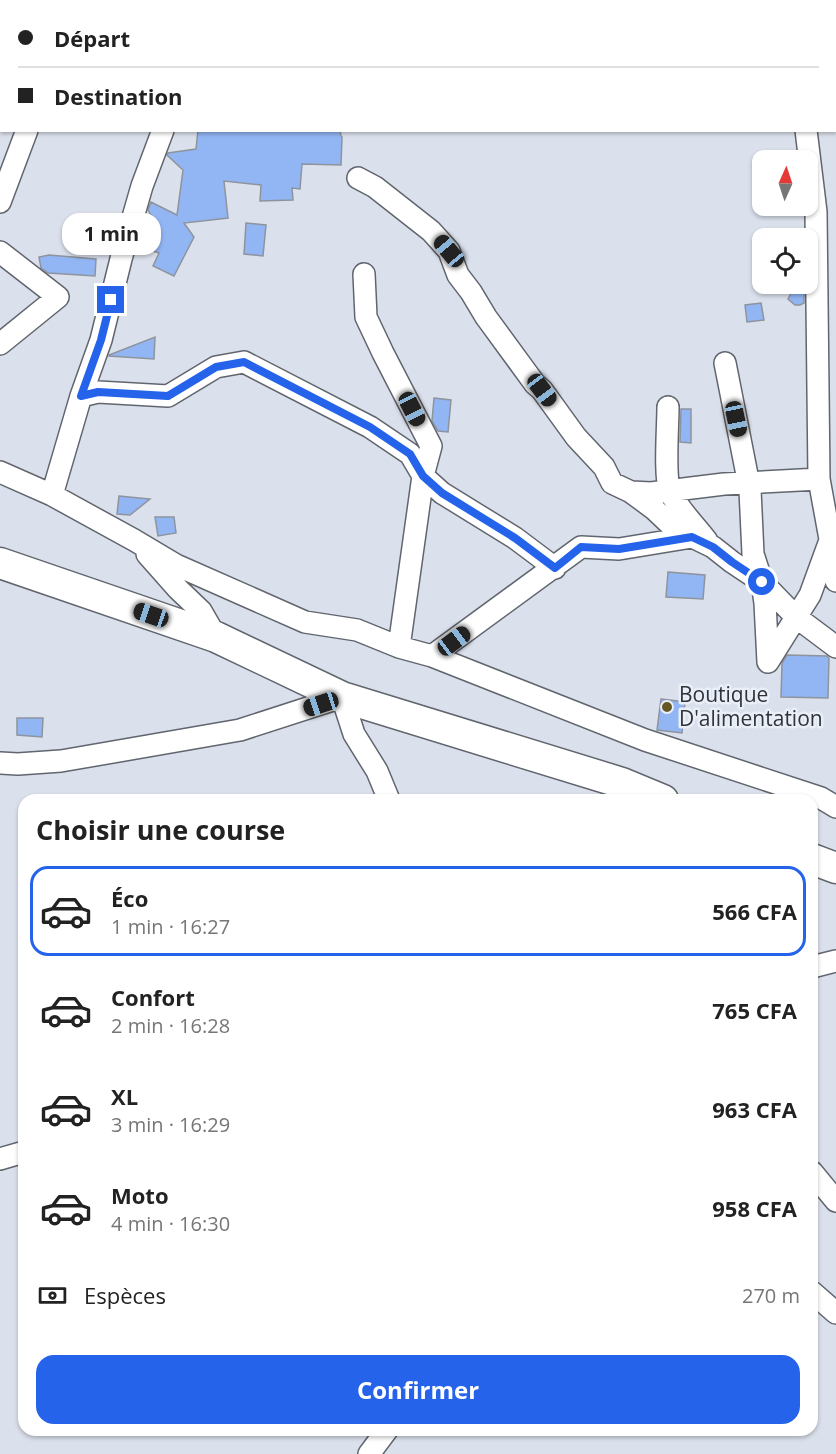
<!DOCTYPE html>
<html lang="fr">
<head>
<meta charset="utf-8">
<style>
	:root { --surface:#fff; --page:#f6f6f6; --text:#222; --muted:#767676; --line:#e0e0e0; --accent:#2563eb }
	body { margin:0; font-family:"Open Sans",sans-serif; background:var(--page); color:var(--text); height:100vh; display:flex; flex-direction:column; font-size:22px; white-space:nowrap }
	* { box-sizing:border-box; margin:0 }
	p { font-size:20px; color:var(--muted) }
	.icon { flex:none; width:33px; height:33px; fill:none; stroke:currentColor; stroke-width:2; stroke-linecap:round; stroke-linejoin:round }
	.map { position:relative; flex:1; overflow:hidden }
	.sheet { position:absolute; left:18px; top:794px; width:800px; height:642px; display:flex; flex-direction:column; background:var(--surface); border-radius:18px; box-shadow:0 2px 4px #0004 }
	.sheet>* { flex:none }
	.top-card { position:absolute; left:0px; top:0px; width:837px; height:132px; box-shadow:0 2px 4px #0004; display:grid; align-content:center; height:132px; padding:0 18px; background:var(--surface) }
	.needle { width:39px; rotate:3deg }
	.buttons { position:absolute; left:752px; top:150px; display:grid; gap:12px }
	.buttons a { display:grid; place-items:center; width:66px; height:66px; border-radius:12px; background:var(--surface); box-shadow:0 2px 4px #0004; font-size:30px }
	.end { position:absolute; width:27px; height:27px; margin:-14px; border:8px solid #2563eb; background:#fff; box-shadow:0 0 0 3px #fff }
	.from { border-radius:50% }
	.bubble { position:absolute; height:42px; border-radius:18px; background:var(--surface); box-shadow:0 2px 4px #0004; font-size:20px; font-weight:700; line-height:42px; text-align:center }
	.car { position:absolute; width:18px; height:36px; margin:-18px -9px; border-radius:8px; box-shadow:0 0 4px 2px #0007; background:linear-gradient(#222 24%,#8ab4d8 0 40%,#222 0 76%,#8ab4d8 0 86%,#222 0) }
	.top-card b { display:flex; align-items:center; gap:21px; height:57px; font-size:22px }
	.top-card b+b { border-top:2px solid var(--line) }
	.top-card i { width:15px; height:15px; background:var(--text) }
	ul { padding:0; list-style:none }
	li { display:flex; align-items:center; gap:18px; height:90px; margin:0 12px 9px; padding:0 6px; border:3px solid transparent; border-radius:18px }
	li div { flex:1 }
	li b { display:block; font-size:22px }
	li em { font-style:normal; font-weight:700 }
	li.selected { border-color:var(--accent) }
	li>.icon { width:54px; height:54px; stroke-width:1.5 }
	h2 { padding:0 18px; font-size:27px; line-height:72px }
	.pay { display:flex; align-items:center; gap:15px; height:66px; padding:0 18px; font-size:22px }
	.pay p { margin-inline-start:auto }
	.button { display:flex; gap:12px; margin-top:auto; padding:12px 18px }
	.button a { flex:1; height:69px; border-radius:18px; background:var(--accent); color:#fff; font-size:24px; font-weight:700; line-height:69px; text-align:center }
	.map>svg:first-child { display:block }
</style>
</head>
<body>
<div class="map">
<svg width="836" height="1454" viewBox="0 0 836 1454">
	<rect width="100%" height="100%" fill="#dbe1ec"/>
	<!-- building -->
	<path fill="#92b5f4" stroke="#8e949d" stroke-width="1.5" d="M198,130h142l1,6 1,1 -1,28 -39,-1 -2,25 -8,-1 1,12 -33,1 1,-16 -37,-4 4,37 -44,5 10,14 -20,39 -21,-10 6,-13 -6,-2 4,-10 -10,-9 6,-13 -5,-9 3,-8 26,13 6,-45 -16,-15 1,-2 28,-4z
		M246,223l20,2 -3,31 -19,-2z
		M49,255l47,4 -1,17 -47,-3 -7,-5 -2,-11z
		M794,288l8,1 2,3v11l-4,2h-5l-7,-6z
		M761,303l3,17 -17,2 -2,-17z
		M155,337l-1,22 -45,-3v-1z
		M434,398l17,2 -3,32 -10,-1 -6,-10z
		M681,409h10v34l-11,-1z
		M119,496l31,3 -20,16 -13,-1z
		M155,517h19l2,16 -18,3z
		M668,572l37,3 -2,24 -37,-2z
		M787,655l40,1 2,2 -1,40 -47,-1 1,-34z
		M661,699l24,3 -3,31 -25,-3z
		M17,718h26l-1,19 -25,-2z"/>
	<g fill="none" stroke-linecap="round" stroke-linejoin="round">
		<defs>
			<path id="minor" d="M188,0v2
				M696,0l5,2
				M799,0v2
				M82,2l1,-2
				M836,102v1
				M806,130l10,82 3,267 11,60 6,42
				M358,178l17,9 56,44 18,20 9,24 13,17 15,25 49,67 7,6 34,47 28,30 8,16 19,9 23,17 20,19 39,19 19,15 30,20 34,35 40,30
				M0,202l27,-72
				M0,252l58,45 -58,47
				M364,274l2,43 17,36 48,93 -8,30 -24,171
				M725,363l25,127 3,64 9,28 3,21 3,59
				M81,396l20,-56 20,-81 21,-73 21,-56
				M668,407c0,20 -4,69 2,85 9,18 25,33 37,49
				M0,472l52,23 82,45 42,25 129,57 52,8 42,17 33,9 149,-109 38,2 73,-12
				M631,492l20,1 73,-9 95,-5
				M52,495l29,-99 17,-4 70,4 48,-29 28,-5 126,65 40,27 13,22 19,17 73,45 40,30
				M147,554l31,35 23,22 15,26
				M432,656l213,84 176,58 15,9
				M768,662l42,-67 19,-52
				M0,763l18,1 43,-3 179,-31 102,-33 12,37 23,37 12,29
				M812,967l24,-6
				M0,1159l24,-7
				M812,1172l24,29
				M812,1292l24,21
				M369,1454l18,-24"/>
			<path id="secondary" d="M0,563l216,74 126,60 280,86 41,17
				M812,859l24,9"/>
		</defs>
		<!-- minor casing -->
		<use href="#minor" stroke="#60656e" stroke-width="24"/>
		<!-- secondary casing -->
		<use href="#secondary" stroke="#60656e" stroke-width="33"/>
		<!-- minor -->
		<use href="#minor" stroke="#fff" stroke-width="21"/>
		<!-- secondary -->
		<use href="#secondary" stroke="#fff" stroke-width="30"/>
	</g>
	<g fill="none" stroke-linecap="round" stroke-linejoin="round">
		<!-- route -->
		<path stroke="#2563eb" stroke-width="8" d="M111,300l-10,40 -20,56 17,-4 70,4 48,-29 28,-5 126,65 40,27 13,22 19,17 73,45 40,30 26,-21 38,2 73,-12 21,10 19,15 30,20"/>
	</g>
	<!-- markers -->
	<circle fill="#645825" stroke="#e9eff9" stroke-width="2" cx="667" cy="707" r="6"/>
	<g text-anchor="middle" stroke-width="5" stroke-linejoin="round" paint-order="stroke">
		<!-- poi labels -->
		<g font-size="21" fill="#313337" stroke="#e9eff9" text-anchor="start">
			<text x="679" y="702">Boutique<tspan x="679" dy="24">D'alimentation</tspan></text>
		</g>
	</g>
</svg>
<div class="buttons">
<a><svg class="needle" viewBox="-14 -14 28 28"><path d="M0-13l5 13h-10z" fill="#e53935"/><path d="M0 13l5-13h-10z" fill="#767676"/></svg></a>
<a><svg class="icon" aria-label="locate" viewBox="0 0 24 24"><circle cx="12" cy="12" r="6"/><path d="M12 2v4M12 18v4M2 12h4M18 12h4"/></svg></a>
</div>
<i class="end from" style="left:762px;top:582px"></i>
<i class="end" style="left:111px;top:300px"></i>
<div class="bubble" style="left:62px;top:213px;width:99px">1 min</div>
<i class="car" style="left:449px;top:251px;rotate:320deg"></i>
<i class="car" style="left:542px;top:390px;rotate:143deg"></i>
<i class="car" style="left:412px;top:409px;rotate:153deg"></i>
<i class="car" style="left:736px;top:419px;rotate:168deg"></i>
<i class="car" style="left:151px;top:615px;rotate:289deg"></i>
<i class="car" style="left:454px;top:641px;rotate:53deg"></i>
<i class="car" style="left:321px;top:704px;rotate:252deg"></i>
<div class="top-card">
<b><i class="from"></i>Départ</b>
<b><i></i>Destination</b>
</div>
<section class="sheet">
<h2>Choisir une course</h2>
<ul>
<li class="selected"><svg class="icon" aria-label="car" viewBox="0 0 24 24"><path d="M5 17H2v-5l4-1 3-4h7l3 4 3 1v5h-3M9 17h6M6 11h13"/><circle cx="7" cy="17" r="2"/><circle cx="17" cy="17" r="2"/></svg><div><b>Éco</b><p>1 min · 16:27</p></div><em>566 CFA</em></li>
<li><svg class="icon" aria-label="car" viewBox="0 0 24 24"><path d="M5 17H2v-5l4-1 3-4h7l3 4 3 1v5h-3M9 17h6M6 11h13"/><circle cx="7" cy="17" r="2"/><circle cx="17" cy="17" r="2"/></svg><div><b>Confort</b><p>2 min · 16:28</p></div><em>765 CFA</em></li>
<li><svg class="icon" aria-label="car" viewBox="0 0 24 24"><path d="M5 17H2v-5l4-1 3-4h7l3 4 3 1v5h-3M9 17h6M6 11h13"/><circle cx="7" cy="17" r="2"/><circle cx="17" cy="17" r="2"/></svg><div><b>XL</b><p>3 min · 16:29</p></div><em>963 CFA</em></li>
<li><svg class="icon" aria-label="car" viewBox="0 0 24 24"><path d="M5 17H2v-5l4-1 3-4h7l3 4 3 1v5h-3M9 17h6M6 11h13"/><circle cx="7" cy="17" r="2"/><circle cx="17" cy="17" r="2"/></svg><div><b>Moto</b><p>4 min · 16:30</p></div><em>958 CFA</em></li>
</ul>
<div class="pay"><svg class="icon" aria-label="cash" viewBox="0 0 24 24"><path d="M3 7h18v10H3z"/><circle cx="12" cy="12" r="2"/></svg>Espèces<p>270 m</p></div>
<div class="button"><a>Confirmer</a></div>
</section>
</div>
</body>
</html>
